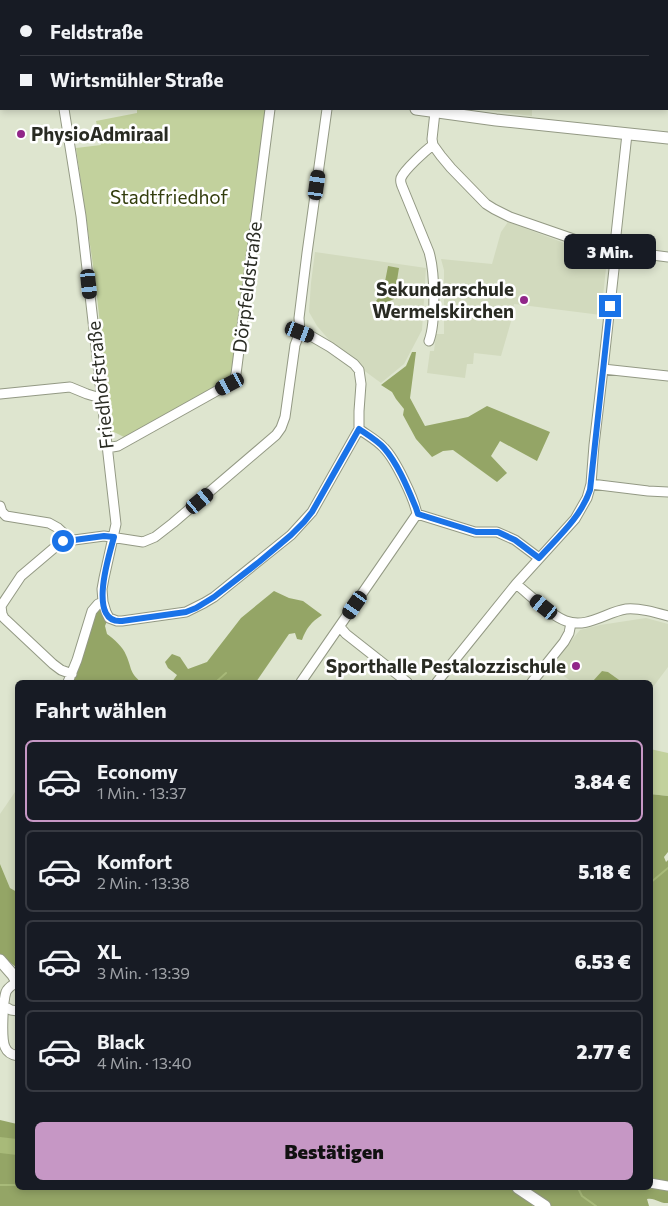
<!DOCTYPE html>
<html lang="de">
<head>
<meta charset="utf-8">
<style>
	:root { --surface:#171b24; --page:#20242c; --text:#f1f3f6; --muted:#9ea1a6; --line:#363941; --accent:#c697c5 }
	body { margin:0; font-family:Commissioner,sans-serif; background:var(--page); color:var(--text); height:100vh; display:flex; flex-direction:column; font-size:19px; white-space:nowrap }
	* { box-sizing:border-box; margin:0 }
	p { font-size:16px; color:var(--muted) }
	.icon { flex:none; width:28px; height:28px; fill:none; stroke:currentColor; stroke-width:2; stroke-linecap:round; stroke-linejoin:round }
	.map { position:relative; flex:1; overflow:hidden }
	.sheet { position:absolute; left:15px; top:680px; width:638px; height:510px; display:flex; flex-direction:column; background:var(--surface); border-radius:8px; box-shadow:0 2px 8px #0003 }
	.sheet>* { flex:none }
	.banner { position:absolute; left:0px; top:0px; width:669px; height:110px; box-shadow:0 2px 8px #0003; display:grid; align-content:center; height:110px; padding:0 20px; background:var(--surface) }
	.end { position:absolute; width:22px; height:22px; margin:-11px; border:6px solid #1a73e8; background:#fff; box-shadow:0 0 0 2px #fff }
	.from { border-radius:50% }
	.bubble { position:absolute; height:35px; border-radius:8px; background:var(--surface); box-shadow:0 2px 8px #0003; font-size:16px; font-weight:800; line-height:35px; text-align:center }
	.car { position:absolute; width:15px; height:30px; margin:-15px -8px; border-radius:6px; box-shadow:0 0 4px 1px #0007; background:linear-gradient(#222 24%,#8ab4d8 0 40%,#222 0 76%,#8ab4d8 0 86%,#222 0) }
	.banner b { display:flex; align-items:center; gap:18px; height:48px; font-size:19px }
	.banner b+b { border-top:1px solid var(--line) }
	.banner i { width:12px; height:12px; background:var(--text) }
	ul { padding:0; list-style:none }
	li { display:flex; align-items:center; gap:15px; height:82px; margin:0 10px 8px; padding:0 10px; border:2px solid var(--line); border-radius:8px }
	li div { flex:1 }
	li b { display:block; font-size:19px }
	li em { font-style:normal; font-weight:800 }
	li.on { border-color:var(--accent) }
	li>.icon { width:45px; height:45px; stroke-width:1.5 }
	h2 { padding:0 20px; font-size:22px; line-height:60px }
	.primary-button { display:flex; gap:10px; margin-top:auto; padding:10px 20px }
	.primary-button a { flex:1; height:58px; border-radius:8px; background:var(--accent); color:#111; font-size:20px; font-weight:800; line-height:58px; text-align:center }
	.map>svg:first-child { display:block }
</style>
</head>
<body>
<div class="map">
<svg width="668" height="1206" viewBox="0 0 668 1206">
	<rect width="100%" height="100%" fill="#dee5cf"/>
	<!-- built -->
	<path fill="#d2dabe" d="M477,109h55v7l-32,-4z
		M508,222l99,37 -6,56 -87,-11 -2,14 -11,38 -27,-3 -1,11h-6l-2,14 -38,-5 3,-22h4l2,-17h8v-64l-3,-11 51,5 9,-32z
		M315,252l111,16 -4,62 -18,34 -23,19 -19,-14 -6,-9 -25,-18 -14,-16 -8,-14 2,-29z
		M646,618l22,6v43l-18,24v-9h-28l-14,-10 -6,-1 -10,11h-20l-22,-16 30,-36 20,-5z
		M17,789v103l-7,-4 -10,-24v-50z"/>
	<!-- green -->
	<path fill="#c2d19d" d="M137,109h130l-34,262 -10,13 -99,53 -12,-6 -17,-152 -19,-131 25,-3 -5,-24 41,-8z
		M650,749l18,4v43l-18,-2z"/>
	<!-- forest -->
	<path fill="#94a566" d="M388,266l11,2 -5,31 -14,6 -4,-4 7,-9z
		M412,352h4l-6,46 15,28 43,-9 19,-11 63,26 -13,29 -37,-20 -9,15 16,17 -10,9 -44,-32 -10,1 -11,6 -16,-18 -13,-24 1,-6 -8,-10 -4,-7 -11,-7 25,-19z
		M274,591l15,7 14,3 19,14c-11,7 -16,14 -20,25l-5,-1 -2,-6 -6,1 -33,48h-84l5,-7 -9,-7 -3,-6 7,-8 8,3 8,12 19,-7 34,-44z
		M99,610l4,1 4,10 -2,5 2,8c7,5 16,13 19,21 6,13 3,17 15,27h-69l24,-71z
		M602,671l6,1 14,10h-30z
		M650,794l18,2v56l-4,5 2,5 2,-2v343c-8,1 -13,-6 -21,-4l2,7h-99l-26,-18h126z
		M0,864l10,24 7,4v76l-17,-14z
		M0,1120l17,4 1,64h494l8,5 12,11 1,2h-533z"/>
	<!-- water -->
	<path fill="#a8ba79" d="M0,1137l17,2v16l-17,-2z"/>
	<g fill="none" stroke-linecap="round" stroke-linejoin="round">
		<!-- stream -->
		<path stroke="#a8ba79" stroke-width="2" d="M216,682l10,-9
			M650,883l18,-15
			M0,1185h18
			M578,1188l4,8 14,10"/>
		<defs>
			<path id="minor" d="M25,1v-1
				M258,1v-1
				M64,109l17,107 35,308 -12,54 -2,11 1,13 3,10 3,6 8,3h5l64,-9 18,-9 10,-6 77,-62 21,-23 47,-83v-18l2,-27 -2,-14 -5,-6 -24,-17 -19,-11 -11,-4
				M435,112l-3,27 1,6 8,11 10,12 35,36 8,5 16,8 98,34h14l46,6
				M429,341c7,-19 6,-69 0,-89l-27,-66c-1,-3 -2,-4 -1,-8 3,-8 25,-28 32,-33
				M603,369l65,7
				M0,394l70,-7 17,7 10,3h4
				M359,429c8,6 18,11 25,19 11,11 30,50 33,66
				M107,448l11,-2 111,-62 5,-4 2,-6 34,-265
				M591,484l57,7 20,1
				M0,506l2,6 4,4 43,7 9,5 11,10 5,2 30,-4 39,6 12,-5 18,-14 103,-88 5,-7 4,-11 10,-72 5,-13 -1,-14 8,-65 20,-144
				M417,514l58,18h22l18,8 24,18
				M67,537l-46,39 -20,30 1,8 2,4 49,46 8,6 11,4
				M516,584c14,11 35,32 50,37 21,8 40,-9 60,-12 14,-1 28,3 42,7
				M340,627l6,7 61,48
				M68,682l9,-22 15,-49 6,-7 5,-2
				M301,682l116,-168
				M437,682l79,-98 59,-65 12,-21 4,-14 3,-39 9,-76 13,-118 -1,-7 12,-110
				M532,682l32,-40 5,-9 2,-10
				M17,982c-4,3 -9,5 -11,10 -3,9 -5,46 -1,55 2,5 7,8 13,9
				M4,1006l7,4 7,1
				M650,1183l18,3"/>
			<path id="major" d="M341,1v-1
				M0,34l1,1
				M416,109l80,11 172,18
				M0,960l13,15 4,7
				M518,1188l27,18"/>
		</defs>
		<!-- minor casing -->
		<use href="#minor" stroke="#939984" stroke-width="11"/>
		<!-- major casing -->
		<use href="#major" stroke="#939984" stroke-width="13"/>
		<!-- minor -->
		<use href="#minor" stroke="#fff" stroke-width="9"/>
		<!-- major -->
		<use href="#major" stroke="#fff" stroke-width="11"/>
	</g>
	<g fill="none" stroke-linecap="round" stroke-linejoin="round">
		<!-- route -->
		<path stroke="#1a73e8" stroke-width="6" d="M63,541l4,-4 7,3 30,-4 10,1c-5,18 -27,87 8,84l64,-9 10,-4 18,-11 45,-35 32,-27 13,-13 8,-10 47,-83c9,6 19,12 25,19 14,16 24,41 32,60l2,6 58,18h22l17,8 24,18c19,-21 42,-41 51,-68l20,-184"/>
	</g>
	<!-- markers -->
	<g fill="#912689" stroke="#fff" stroke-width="2">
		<circle cx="21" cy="134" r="5"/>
		<circle cx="524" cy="300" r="5"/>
		<circle cx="576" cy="666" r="5"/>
	</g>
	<g text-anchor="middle" stroke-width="5" stroke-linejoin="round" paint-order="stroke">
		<!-- poi labels -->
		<g font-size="19" font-weight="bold" fill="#292b23" stroke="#fff" text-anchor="end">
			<text x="31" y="141" text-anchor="start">PhysioAdmiraal</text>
			<text x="514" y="296">Sekundarschule<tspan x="514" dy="22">Wermelskirchen</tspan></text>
			<text x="566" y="673">Sporthalle Pestalozzischule</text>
		</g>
		<!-- park labels -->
		<g font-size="19" fill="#333e0d" stroke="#fff">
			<text x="169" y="204">Stadtfriedhof</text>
		</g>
		<!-- street labels -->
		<g font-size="19" fill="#292b23" stroke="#fff">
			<text transform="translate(247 287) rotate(-83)" y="7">Dörpfeldstraße</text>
			<text transform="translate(100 385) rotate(-96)" y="7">Friedhofstraße</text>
		</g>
	</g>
</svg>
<i class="end from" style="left:63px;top:541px"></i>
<i class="end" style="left:610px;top:306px"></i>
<div class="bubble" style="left:564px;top:234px;width:92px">3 Min.</div>
<i class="car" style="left:317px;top:185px;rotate:8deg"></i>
<i class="car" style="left:89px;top:284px;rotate:174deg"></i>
<i class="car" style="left:300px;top:332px;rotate:111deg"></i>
<i class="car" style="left:230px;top:384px;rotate:242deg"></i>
<i class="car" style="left:200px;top:501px;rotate:50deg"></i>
<i class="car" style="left:355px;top:605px;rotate:215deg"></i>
<i class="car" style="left:544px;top:607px;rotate:309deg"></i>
<div class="banner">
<b><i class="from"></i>Feldstraße</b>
<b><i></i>Wirtsmühler Straße</b>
</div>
<section class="sheet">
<h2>Fahrt wählen</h2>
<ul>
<li class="on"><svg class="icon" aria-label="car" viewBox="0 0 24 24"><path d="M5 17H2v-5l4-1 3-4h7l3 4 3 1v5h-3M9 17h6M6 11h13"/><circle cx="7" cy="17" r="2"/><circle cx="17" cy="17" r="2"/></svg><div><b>Economy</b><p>1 Min. · 13:37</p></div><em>3.84 €</em></li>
<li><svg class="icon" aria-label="car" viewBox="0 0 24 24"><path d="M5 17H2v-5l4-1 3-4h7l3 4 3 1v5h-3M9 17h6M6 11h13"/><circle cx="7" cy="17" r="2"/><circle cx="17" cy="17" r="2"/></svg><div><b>Komfort</b><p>2 Min. · 13:38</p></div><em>5.18 €</em></li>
<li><svg class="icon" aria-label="car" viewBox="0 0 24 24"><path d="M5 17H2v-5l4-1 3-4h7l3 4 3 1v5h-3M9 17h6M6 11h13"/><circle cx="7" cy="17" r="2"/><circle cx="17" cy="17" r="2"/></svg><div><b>XL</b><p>3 Min. · 13:39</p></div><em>6.53 €</em></li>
<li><svg class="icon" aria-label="car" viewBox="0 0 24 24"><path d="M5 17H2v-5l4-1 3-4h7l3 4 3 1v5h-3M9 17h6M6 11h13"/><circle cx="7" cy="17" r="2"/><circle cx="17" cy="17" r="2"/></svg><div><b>Black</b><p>4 Min. · 13:40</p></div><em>2.77 €</em></li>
</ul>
<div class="primary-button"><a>Bestätigen</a></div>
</section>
</div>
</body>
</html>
